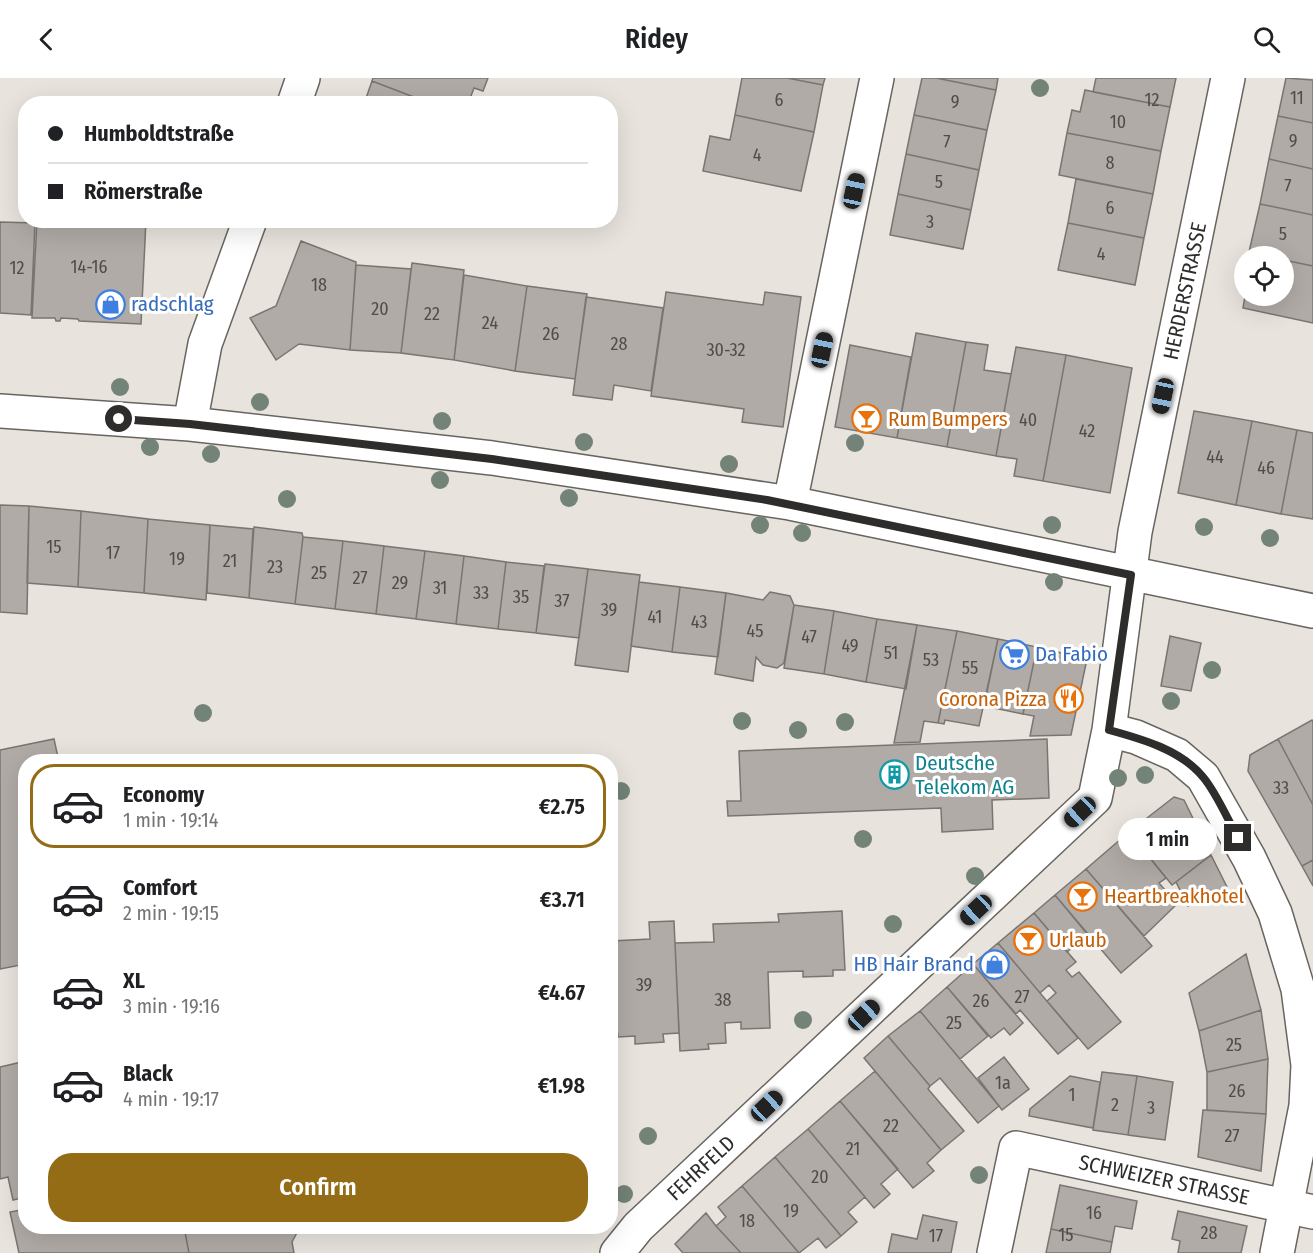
<!DOCTYPE html>
<html lang="en">
<head>
<meta charset="utf-8">
<style>
	:root { --surface:#fff; --page:#f6f6f6; --text:#202124; --muted:#757577; --line:#e0e0e0; --accent:#936c15 }
	body { margin:0; font-family:"Fira Sans Condensed",sans-serif; background:var(--page); color:var(--text); height:100vh; display:flex; flex-direction:column; font-size:22px; white-space:nowrap }
	* { box-sizing:border-box; margin:0 }
	p { font-size:20px; color:var(--muted) }
	.icon { flex:none; width:33px; height:33px; fill:none; stroke:currentColor; stroke-width:2; stroke-linecap:round; stroke-linejoin:round }
	.map { position:relative; flex:1; overflow:hidden }
	.drawer { position:absolute; left:18px; top:676px; width:600px; height:480px; display:flex; flex-direction:column; background:var(--surface); border-radius:24px; box-shadow:0 6px 24px #0002 }
	.drawer>* { flex:none }
	.banner { position:absolute; left:18px; top:18px; width:600px; height:132px; border-radius:24px; box-shadow:0 6px 24px #0002; display:grid; align-content:center; height:132px; padding:0 30px; background:var(--surface) }
	.tools { position:absolute; left:1234px; top:168px; display:grid; gap:12px }
	.tools a { display:grid; place-items:center; width:60px; height:60px; border-radius:50%; background:var(--surface); box-shadow:0 6px 24px #0002; font-size:30px }
	.end { position:absolute; width:27px; height:27px; margin:-14px; border:8px solid #2f2d2b; background:#fff; box-shadow:0 0 0 3px #fff }
	.from { border-radius:50% }
	.bubble { position:absolute; height:42px; border-radius:21px; background:var(--surface); box-shadow:0 6px 24px #0002; font-size:20px; font-weight:600; line-height:42px; text-align:center }
	.car { position:absolute; width:18px; height:36px; margin:-18px -9px; border-radius:8px; box-shadow:0 0 4px 2px #0007; background:linear-gradient(#222 24%,#8ab4d8 0 40%,#222 0 76%,#8ab4d8 0 86%,#222 0) }
	.banner b { display:flex; align-items:center; gap:21px; height:57px; font-size:22px }
	.banner b+b { border-top:2px solid var(--line) }
	.banner i { width:15px; height:15px; background:var(--text) }
	ul { padding:10px 0 0; list-style:none }
	li { display:flex; align-items:center; gap:18px; height:84px; margin:0 12px 9px; padding:0 18px; border:3px solid transparent; border-radius:24px }
	li div { flex:1 }
	li b { display:block; font-size:22px }
	li em { font-style:normal; font-weight:600 }
	li.active { border-color:var(--accent) }
	li>.icon { width:54px; height:54px; stroke-width:1.5 }
	.cta { display:flex; gap:12px; margin-top:auto; padding:12px 30px }
	.cta a { flex:1; height:69px; border-radius:24px; background:var(--accent); color:#fff; font-size:24px; font-weight:600; line-height:69px; text-align:center }
	header { display:flex; justify-content:space-between; align-items:center; height:78px; padding:0 30px; background:var(--surface); font-size:27px; font-weight:600 }
	.map>svg:first-child { display:block }
</style>
</head>
<body>
<header><svg class="icon" aria-label="back" viewBox="0 0 24 24"><path d="M15 5l-7 7 7 7"/></svg>Ridey<svg class="icon" aria-label="search" viewBox="0 0 24 24"><circle cx="10" cy="10" r="6"/><path d="M15 15l6 6"/></svg></header>
<div class="map">
<svg width="1313" height="1175" viewBox="0 0 1313 1175">
	<rect width="100%" height="100%" fill="#e8e3dd"/>
	<!-- building -->
	<path fill="#b0aba6" stroke="#7a7570" stroke-width="1.5" d="M373,0h115l-5,13 -9,-3 -6,16h-36l-60,-23z
		M742,0h45l36,7 -9,47 -79,-17z
		M787,0h38l-2,7z
		M922,0h14l60,12 -9,40 -73,-15z
		M936,0h62l-2,12z
		M1096,0h80l-6,29 -77,-15z
		M1286,0l27,2v43l-35,-7z
		M372,3l60,23h-68z
		M1085,12l85,17 -9,44 -94,-18 5,-23 8,2z
		M735,37l79,17 -13,59 -98,-20 7,-35 20,4z
		M914,37l73,15 -8,40 -73,-16z
		M1278,38l35,7v46l-44,-10z
		M1067,55l94,18 -8,43 -94,-19z
		M906,76l73,16 -8,40 -73,-16z
		M1269,81l44,10v46l-53,-11z
		M1076,101l77,15 -9,44 -76,-15z
		M898,116l73,16 -8,39 -73,-14z
		M1260,126l53,11v51l-29,-6v-4h-17l-18,-4z
		M37,142h109l-5,104 -62,-3 -1,-2 -17,-1 -1,3h-4l-1,-3h-23z
		M0,144l35,1 -4,92 -31,-2z
		M1068,145l76,15 -9,47 -77,-15z
		M301,163l55,21 -6,88 -51,-6 -23,16 -26,-42 26,-12z
		M1284,182l29,6v57l-70,-15 2,-12h39z
		M412,185l52,7 -10,90 -53,-7z
		M356,187l55,4 -10,84 -51,-3z
		M464,197l63,11 -12,85 -61,-11z
		M527,208l60,8 -12,85 -60,-8z
		M666,214l97,13 2,-13 36,5 -18,130 -41,-5 2,-13 -93,-13z
		M586,219l77,11 -12,83 -37,-6 -2,15 -39,-5z
		M916,255l50,9 -19,105 -50,-9z
		M966,264l22,3 -4,25 27,4 -15,82 -49,-9z
		M850,267l61,12 -14,81 -62,-11z
		M1016,269l50,8 -23,126 -29,-5 3,-17 -21,-3z
		M1066,277l66,13 -22,125 -67,-12z
		M1194,333l58,10 -16,84 -58,-12z
		M1252,343l45,9 -16,84 -45,-9z
		M1297,352l16,3v86l-32,-5z
		M0,427l29,1 -2,108 -27,-2z
		M29,428l52,5 -3,76 -51,-4z
		M81,433l67,8 -4,74 -66,-6z
		M148,441l62,6 -4,75 -62,-7z
		M210,447l43,4 -4,69 -42,-5z
		M254,449l48,6 1,4 -8,67 -46,-6z
		M303,459l40,4 -8,68 -40,-5z
		M343,463l41,5 -8,68 -41,-5z
		M384,468l41,5 -9,68 -40,-5z
		M425,473l39,5 -8,68 -40,-5z
		M464,478l42,6 -8,67 -42,-5z
		M506,484l38,4 -8,67 -38,-4z
		M545,486l43,5 -9,69 -43,-5z
		M588,491l52,6 -12,97 -53,-7z
		M639,504l41,5 -8,65 -41,-6z
		M680,509l46,6 -8,64 -46,-5z
		M770,514l20,4 4,9 -10,58 -7,5 -14,-3 -7,-8 -3,24 -38,-7 11,-81 37,7z
		M794,527l40,6 -10,63 -40,-6z
		M834,533l43,8 -11,63 -42,-8z
		M877,541l40,6 -11,64 -40,-7z
		M917,547l40,6 -19,92 -14,-2 -4,21 -26,1z
		M957,553l41,8 -19,87 -34,-6 -1,4 -6,-1z
		M1170,558l31,7 -10,48 -30,-5z
		M998,561l39,8 -14,67 -39,-8z
		M1037,569l50,12 -16,76 -41,1 4,-20 -11,-2z
		M1312,642l1,2v83l-35,-66z
		M54,661l5,23h-33v202l-26,5v-219z
		M1047,661l2,59 -57,2 1,29 -51,3 -1,-24 -213,8 -1,-15h14l-2,-50z
		M1278,661l35,66v55l-11,6 -54,-95 2,-16z
		M109,677l1,7h-25v-2z
		M1174,719l10,3 27,55 -39,30 -43,-53z
		M1129,754l37,46 -7,5 18,21 -33,32 -58,-67z
		M1211,777l16,32 -39,19 -12,-24z
		M1313,782v26l-11,-20z
		M1086,791l66,77 -31,27 -66,-78z
		M1055,817l33,40 -21,17 -33,-39z
		M842,833l3,59h-12v6l-30,1v-6l-35,1 2,56 -29,1v-7l-16,1 1,20 -18,1 1,5 -29,2 -5,-108 39,-1 -1,-18 66,-2 -1,-8z
		M1034,835l42,49 -10,8 6,7 7,-5 42,50 -33,27 -41,-48 9,-8 -7,-8 -9,8 -42,-50z
		M674,843l5,112 -16,1 1,8 -29,2v-8l-17,1 -1,-9h-7v-96l1,9 39,-2 -1,-17z
		M998,865l80,95 -20,16 -38,-44 -4,4 -43,-50z
		M1246,876l15,56 -62,21 -10,-38z
		M973,886l50,59 -13,12 -6,-7 -13,10 -44,-51z
		M947,909l41,49 -28,23 -40,-48z
		M1261,932l7,49 -61,13 -8,-41z
		M920,933l79,95 -21,17 -38,-45 -10,8 -42,-50z
		M888,958l42,50 -2,3 36,42 -23,19 -77,-92z
		M1004,979l25,32 -27,21 -24,-32z
		M1268,981l-2,55 -59,-4v-38z
		M26,983v136l-13,3 -5,-23 -8,2v-112z
		M875,993l66,79 -14,13 7,8 -21,17 -73,-87z
		M1102,994l35,4 -9,59 -35,-5z
		M1070,998l30,6 -7,46 -64,-12 1,-7z
		M1137,998l36,6 -8,58 -37,-5z
		M840,1023l58,68 -17,15 9,10 -16,14 -66,-79z
		M1203,1032l63,4 -5,57 -63,-14z
		M808,1051l57,68 -17,15 9,10 -16,14 -66,-79z
		M775,1079l66,79 -15,12 -8,-10 -19,15 -57,-67z
		M1060,1107l77,16 -5,28 -17,-3 -3,16 -61,-13z
		M742,1108l57,67h-58l-25,-27 10,-9 -8,-10z
		M26,1131v18h158l5,26h-170l-9,-41z
		M1178,1133l69,15 -6,27h-63l2,-12 -8,-2z
		M706,1135l10,13 25,27h-58l-8,-9z
		M923,1137l34,7 -6,31h-63l4,-19 25,5z
		M184,1149h116l-8,15 2,11h-105z
		M1051,1151l61,13 -2,11h-64z"/>
	<g fill="none" stroke-linecap="round" stroke-linejoin="round">
		<defs>
			<path id="minor" d="M294,26l9,-26
				M0,333l190,13 302,34 298,45 523,108
				M190,346l15,-80 45,-124
				M790,425l87,-425
				M1109,652l27,7 41,18 26,22 46,81 26,55 23,76 10,76 -2,41 -29,147
				M617,1175l21,-26 457,-429 14,-68 26,-198 93,-454
				M994,1175l22,-105 297,64"/>
		</defs>
		<!-- minor casing -->
		<use href="#minor" stroke="#68645f" stroke-width="36"/>
		<!-- minor -->
		<use href="#minor" stroke="#fff" stroke-width="33"/>
	</g>
	<!-- trees -->
	<g fill="#738377">
		<circle cx="1040" cy="10" r="9"/>
		<circle cx="120" cy="309" r="9"/>
		<circle cx="260" cy="324" r="9"/>
		<circle cx="442" cy="343" r="9"/>
		<circle cx="584" cy="364" r="9"/>
		<circle cx="855" cy="365" r="9"/>
		<circle cx="150" cy="369" r="9"/>
		<circle cx="211" cy="376" r="9"/>
		<circle cx="729" cy="386" r="9"/>
		<circle cx="440" cy="402" r="9"/>
		<circle cx="569" cy="420" r="9"/>
		<circle cx="287" cy="421" r="9"/>
		<circle cx="760" cy="447" r="9"/>
		<circle cx="1052" cy="447" r="9"/>
		<circle cx="1204" cy="449" r="9"/>
		<circle cx="802" cy="455" r="9"/>
		<circle cx="1270" cy="460" r="9"/>
		<circle cx="1054" cy="504" r="9"/>
		<circle cx="1212" cy="592" r="9"/>
		<circle cx="1171" cy="623" r="9"/>
		<circle cx="203" cy="635" r="9"/>
		<circle cx="742" cy="643" r="9"/>
		<circle cx="845" cy="644" r="9"/>
		<circle cx="798" cy="652" r="9"/>
		<circle cx="1145" cy="697" r="9"/>
		<circle cx="1118" cy="700" r="9"/>
		<circle cx="621" cy="713" r="9"/>
		<circle cx="863" cy="761" r="9"/>
		<circle cx="975" cy="798" r="9"/>
		<circle cx="893" cy="846" r="9"/>
		<circle cx="803" cy="942" r="9"/>
		<circle cx="648" cy="1058" r="9"/>
		<circle cx="979" cy="1097" r="9"/>
		<circle cx="624" cy="1116" r="9"/>
	</g>
	<g fill="none" stroke-linecap="round" stroke-linejoin="round">
		<!-- route -->
		<path stroke="#2f2d2b" stroke-width="8" d="M119,341l71,5 302,35 275,41 364,75 -22,155c33,9 72,20 94,47 13,15 25,43 35,61"/>
	</g>
	<!-- icons -->
	<defs>
		<symbol id="shop-ring" viewBox="-11 -11 22 22"><circle r="9.5" fill="#fff" stroke="#3f7fe0" stroke-width="1.5"/><path d="M-5-2.5h2.3a2.7 3.5 0 0 1 5.4 0H5L5.5 6h-11ZM-1.5-2.5h3a1.5 2.3 0 0 0-3 0Z" fill="#3f7fe0"/></symbol>
		<symbol id="bar-ring" viewBox="-11 -11 22 22"><circle r="9.5" fill="#fff" stroke="#e8710a" stroke-width="1.5"/><path d="M-6-5H6L.8 .8V4.5H3.5V6h-7V4.5H-.8V.8Z" fill="#e8710a"/></symbol>
		<symbol id="supermarket-ring" viewBox="-11 -11 22 22"><circle r="9.5" fill="#fff" stroke="#3f7fe0" stroke-width="1.5"/><path d="M-6-5.5h2.5l.6 2H6L4.5 2H-2.5L-4.4-4H-6ZM-1.5 3.2a1.3 1.3 0 1 0 .1 0ZM3 3.2a1.3 1.3 0 1 0 .1 0Z" fill="#3f7fe0"/></symbol>
		<symbol id="restaurant-ring" viewBox="-11 -11 22 22"><circle r="9.5" fill="#fff" stroke="#e8710a" stroke-width="1.5"/><path d="M-5-6h1v4h1v-4h1v4h1v-4h1v5L-1.5 .5V6h-2V.5L-5-1ZM5-6V6H3V1.5H1.5Q1.5-4 5-6Z" fill="#e8710a"/></symbol>
		<symbol id="building-ring" viewBox="-11 -11 22 22"><circle r="9.5" fill="#fff" stroke="#0f9aa8" stroke-width="1.5"/><path d="M-4-6H4V6H1V3H-1V6H-4ZM-2.5-4.3h1.7v1.8h-1.7ZM.8-4.3h1.7v1.8H.8ZM-2.5-1h1.7V.8h-1.7ZM.8-1h1.7V.8H.8Z" fill="#0f9aa8"/></symbol>
	</defs>
	<g fill-rule="evenodd">
		<use href="#shop-ring" x="94" y="210" width="33" height="33"/>
		<use href="#bar-ring" x="850" y="324" width="33" height="33"/>
		<use href="#supermarket-ring" x="998" y="560" width="33" height="33"/>
		<use href="#restaurant-ring" x="1052" y="604" width="33" height="33"/>
		<use href="#building-ring" x="878" y="680" width="33" height="33"/>
		<use href="#bar-ring" x="1066" y="802" width="33" height="33"/>
		<use href="#bar-ring" x="1012" y="846" width="33" height="33"/>
		<use href="#shop-ring" x="978" y="870" width="33" height="33"/>
	</g>
	<g text-anchor="middle" stroke-width="6" stroke-linejoin="round" paint-order="stroke">
		<!-- number labels -->
		<g font-size="18" fill="#4f4c4a">
			<text x="1297" y="26">11</text>
			<text x="779" y="28">6</text>
			<text x="1152" y="28">12</text>
			<text x="955" y="30">9</text>
			<text x="1118" y="50">10</text>
			<text x="1293" y="69">9</text>
			<text x="947" y="70">7</text>
			<text x="757" y="83">4</text>
			<text x="1110" y="91">8</text>
			<text x="939" y="110">5</text>
			<text x="1288" y="114">7</text>
			<text x="1110" y="136">6</text>
			<text x="930" y="150">3</text>
			<text x="1283" y="162">5</text>
			<text x="1101" y="182">4</text>
			<text x="89" y="195">14-16</text>
			<text x="17" y="196">12</text>
			<text x="319" y="213">18</text>
			<text x="380" y="237">20</text>
			<text x="432" y="242">22</text>
			<text x="490" y="251">24</text>
			<text x="551" y="262">26</text>
			<text x="619" y="272">28</text>
			<text x="726" y="278">30-32</text>
			<text x="1028" y="348">40</text>
			<text x="1087" y="359">42</text>
			<text x="1215" y="385">44</text>
			<text x="1266" y="396">46</text>
			<text x="54" y="475">15</text>
			<text x="113" y="481">17</text>
			<text x="177" y="487">19</text>
			<text x="230" y="489">21</text>
			<text x="275" y="495">23</text>
			<text x="319" y="501">25</text>
			<text x="360" y="506">27</text>
			<text x="400" y="511">29</text>
			<text x="440" y="516">31</text>
			<text x="481" y="521">33</text>
			<text x="521" y="525">35</text>
			<text x="562" y="529">37</text>
			<text x="609" y="538">39</text>
			<text x="655" y="545">41</text>
			<text x="699" y="550">43</text>
			<text x="755" y="559">45</text>
			<text x="809" y="565">47</text>
			<text x="850" y="574">49</text>
			<text x="891" y="581">51</text>
			<text x="931" y="588">53</text>
			<text x="970" y="596">55</text>
			<text x="1281" y="716">33</text>
			<text x="644" y="913">39</text>
			<text x="1022" y="925">27</text>
			<text x="723" y="928">38</text>
			<text x="981" y="929">26</text>
			<text x="954" y="951">25</text>
			<text x="1234" y="973">25</text>
			<text x="1003" y="1011">1a</text>
			<text x="1237" y="1019">26</text>
			<text x="1072" y="1023">1</text>
			<text x="1115" y="1033">2</text>
			<text x="1151" y="1036">3</text>
			<text x="891" y="1054">22</text>
			<text x="1232" y="1064">27</text>
			<text x="853" y="1077">21</text>
			<text x="820" y="1105">20</text>
			<text x="791" y="1139">19</text>
			<text x="1094" y="1141">16</text>
			<text x="747" y="1149">18</text>
			<text x="1209" y="1161">28</text>
			<text x="1066" y="1163">15</text>
			<text x="936" y="1164">17</text>
		</g>
		<!-- street labels -->
		<g font-size="21" fill="#2f2d2b" stroke="#fff">
			<text transform="translate(1185 213) rotate(-78)" y="7">HERDERSTRASSE</text>
			<text transform="translate(701 1090) rotate(-43)" y="7">FEHRFELD</text>
			<text transform="translate(1164 1102) rotate(12)" y="7">SCHWEIZER STRASSE</text>
		</g>
		<!-- shop labels -->
		<g font-size="21" fill="#366cbe" stroke="#fff" text-anchor="start">
			<text x="131" y="233">radschlag</text>
			<text x="1035" y="583">Da Fabio</text>
			<text x="974" y="893" text-anchor="end">HB Hair Brand</text>
		</g>
		<!-- food labels -->
		<g font-size="21" fill="#c56008" stroke="#fff" text-anchor="start">
			<text x="888" y="348">Rum Bumpers</text>
			<text x="1047" y="628" text-anchor="end">Corona Pizza</text>
			<text x="1104" y="825">Heartbreakhotel</text>
			<text x="1049" y="869">Urlaub</text>
		</g>
		<!-- culture labels -->
		<g font-size="21" fill="#0d838f" stroke="#fff" text-anchor="start">
			<text x="915" y="692">Deutsche<tspan x="915" dy="24">Telekom AG</tspan></text>
		</g>
	</g>
</svg>
<div class="tools">
<a><svg class="icon" aria-label="locate" viewBox="0 0 24 24"><circle cx="12" cy="12" r="6"/><path d="M12 2v4M12 18v4M2 12h4M18 12h4"/></svg></a>
</div>
<i class="end from" style="left:119px;top:341px"></i>
<i class="end" style="left:1238px;top:760px"></i>
<div class="bubble" style="left:1118px;top:740px;width:99px">1 min</div>
<i class="car" style="left:854px;top:113px;rotate:12deg"></i>
<i class="car" style="left:822px;top:272px;rotate:12deg"></i>
<i class="car" style="left:1163px;top:318px;rotate:192deg"></i>
<i class="car" style="left:1080px;top:734px;rotate:227deg"></i>
<i class="car" style="left:976px;top:832px;rotate:227deg"></i>
<i class="car" style="left:864px;top:937px;rotate:47deg"></i>
<i class="car" style="left:767px;top:1028px;rotate:47deg"></i>
<div class="banner">
<b><i class="from"></i>Humboldtstraße</b>
<b><i></i>Römerstraße</b>
</div>
<section class="drawer">
<ul>
<li class="active"><svg class="icon" aria-label="car" viewBox="0 0 24 24"><path d="M5 17H2v-5l4-1 3-4h7l3 4 3 1v5h-3M9 17h6M6 11h13"/><circle cx="7" cy="17" r="2"/><circle cx="17" cy="17" r="2"/></svg><div><b>Economy</b><p>1 min · 19:14</p></div><em>€2.75</em></li>
<li><svg class="icon" aria-label="car" viewBox="0 0 24 24"><path d="M5 17H2v-5l4-1 3-4h7l3 4 3 1v5h-3M9 17h6M6 11h13"/><circle cx="7" cy="17" r="2"/><circle cx="17" cy="17" r="2"/></svg><div><b>Comfort</b><p>2 min · 19:15</p></div><em>€3.71</em></li>
<li><svg class="icon" aria-label="car" viewBox="0 0 24 24"><path d="M5 17H2v-5l4-1 3-4h7l3 4 3 1v5h-3M9 17h6M6 11h13"/><circle cx="7" cy="17" r="2"/><circle cx="17" cy="17" r="2"/></svg><div><b>XL</b><p>3 min · 19:16</p></div><em>€4.67</em></li>
<li><svg class="icon" aria-label="car" viewBox="0 0 24 24"><path d="M5 17H2v-5l4-1 3-4h7l3 4 3 1v5h-3M9 17h6M6 11h13"/><circle cx="7" cy="17" r="2"/><circle cx="17" cy="17" r="2"/></svg><div><b>Black</b><p>4 min · 19:17</p></div><em>€1.98</em></li>
</ul>
<div class="cta"><a>Confirm</a></div>
</section>
</div>
</body>
</html>
